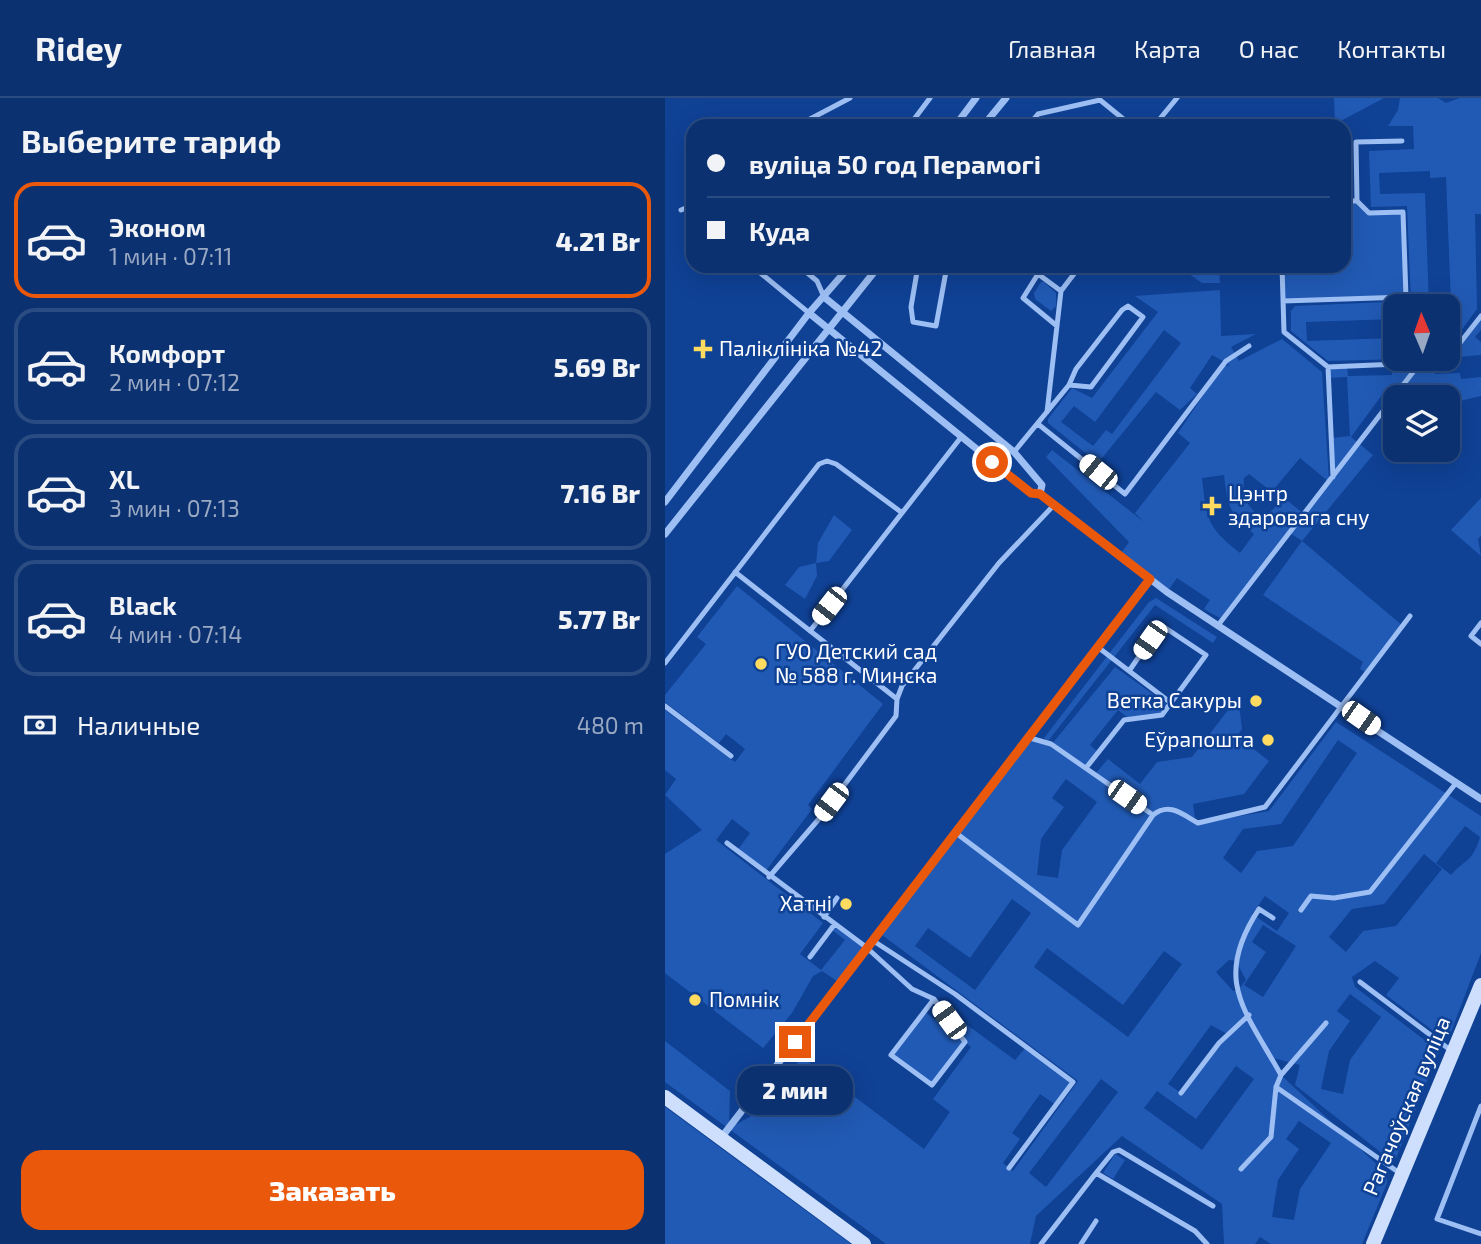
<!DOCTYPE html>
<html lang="ru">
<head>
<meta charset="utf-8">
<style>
	:root { --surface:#0b3170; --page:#193d78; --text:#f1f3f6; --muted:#9aa9c3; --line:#2b4c83; --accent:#ea580c }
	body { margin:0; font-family:"Exo 2",sans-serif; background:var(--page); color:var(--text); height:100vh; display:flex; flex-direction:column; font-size:26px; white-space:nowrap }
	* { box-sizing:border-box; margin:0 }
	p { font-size:23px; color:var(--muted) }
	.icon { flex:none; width:38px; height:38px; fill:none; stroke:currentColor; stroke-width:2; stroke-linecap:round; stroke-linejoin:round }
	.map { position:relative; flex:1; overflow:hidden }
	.side { display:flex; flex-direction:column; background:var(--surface); width:665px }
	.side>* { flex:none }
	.guide { position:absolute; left:21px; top:21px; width:665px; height:154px; border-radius:21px; box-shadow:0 7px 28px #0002,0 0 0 2px var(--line); display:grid; align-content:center; height:154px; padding:0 21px; background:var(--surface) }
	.needle { width:46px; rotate:358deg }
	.buttons { position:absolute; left:718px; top:196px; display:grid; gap:14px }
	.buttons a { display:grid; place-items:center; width:77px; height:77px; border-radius:14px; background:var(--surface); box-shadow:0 7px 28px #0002,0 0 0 2px var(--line); font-size:35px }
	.end { position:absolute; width:32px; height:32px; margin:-16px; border:9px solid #ea580c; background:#fff; box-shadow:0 0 0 4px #fff }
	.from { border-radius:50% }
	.bubble { position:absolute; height:49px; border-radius:21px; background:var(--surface); box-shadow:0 7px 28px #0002,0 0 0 2px var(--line); font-size:23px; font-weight:800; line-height:49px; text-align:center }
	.car { position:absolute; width:21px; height:42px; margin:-21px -10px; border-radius:9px; box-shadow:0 0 5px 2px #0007; background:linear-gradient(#fff 24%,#345 0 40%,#fff 0 76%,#345 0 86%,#fff 0) }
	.guide b { display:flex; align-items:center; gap:24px; height:66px; font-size:26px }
	.guide b+b { border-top:2px solid var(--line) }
	.guide i { width:18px; height:18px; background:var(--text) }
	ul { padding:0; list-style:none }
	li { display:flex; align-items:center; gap:21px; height:116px; margin:0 14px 10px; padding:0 7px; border:4px solid var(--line); border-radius:21px }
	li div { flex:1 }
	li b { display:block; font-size:26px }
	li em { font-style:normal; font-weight:800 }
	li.on { border-color:var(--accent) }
	li>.icon { width:63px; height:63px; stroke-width:1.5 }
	h2 { padding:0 21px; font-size:32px; line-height:84px }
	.pay { display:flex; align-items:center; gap:18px; height:77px; padding:0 21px; font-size:26px }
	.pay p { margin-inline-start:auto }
	.cta { display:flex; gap:14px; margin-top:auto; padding:14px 21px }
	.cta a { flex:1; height:80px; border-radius:21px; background:var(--accent); color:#fff; font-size:28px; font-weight:800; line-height:80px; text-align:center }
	header { display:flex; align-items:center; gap:42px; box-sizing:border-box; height:98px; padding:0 35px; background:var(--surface); border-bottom:2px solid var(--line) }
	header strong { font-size:33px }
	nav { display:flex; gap:38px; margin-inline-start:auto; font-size:24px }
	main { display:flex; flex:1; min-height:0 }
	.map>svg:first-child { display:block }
</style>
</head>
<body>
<header>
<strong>Ridey</strong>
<nav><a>Главная</a><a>Карта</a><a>О нас</a><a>Контакты</a></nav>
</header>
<main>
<section class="side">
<h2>Выберите тариф</h2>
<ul>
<li class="on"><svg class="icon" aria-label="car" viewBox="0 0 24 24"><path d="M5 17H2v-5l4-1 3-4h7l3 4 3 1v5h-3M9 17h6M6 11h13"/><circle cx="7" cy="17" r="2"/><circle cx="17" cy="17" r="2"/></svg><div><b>Эконом</b><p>1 мин · 07:11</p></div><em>4.21 Br</em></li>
<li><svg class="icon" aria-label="car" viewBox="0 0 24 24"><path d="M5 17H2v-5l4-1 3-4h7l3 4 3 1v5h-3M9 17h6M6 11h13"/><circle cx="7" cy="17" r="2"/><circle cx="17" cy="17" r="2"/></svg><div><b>Комфорт</b><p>2 мин · 07:12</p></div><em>5.69 Br</em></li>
<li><svg class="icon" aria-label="car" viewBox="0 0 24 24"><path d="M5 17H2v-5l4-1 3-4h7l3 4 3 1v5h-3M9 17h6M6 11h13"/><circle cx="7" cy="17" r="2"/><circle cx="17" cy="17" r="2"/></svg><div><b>XL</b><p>3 мин · 07:13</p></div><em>7.16 Br</em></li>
<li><svg class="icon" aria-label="car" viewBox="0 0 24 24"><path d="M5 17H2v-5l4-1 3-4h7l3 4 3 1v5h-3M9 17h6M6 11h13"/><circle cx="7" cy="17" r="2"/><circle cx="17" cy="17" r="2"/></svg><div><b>Black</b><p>4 мин · 07:14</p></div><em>5.77 Br</em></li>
</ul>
<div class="pay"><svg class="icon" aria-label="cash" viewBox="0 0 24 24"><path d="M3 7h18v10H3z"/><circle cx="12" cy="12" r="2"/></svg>Наличные<p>480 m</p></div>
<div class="cta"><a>Заказать</a></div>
</section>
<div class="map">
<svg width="816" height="1146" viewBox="0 0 816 1146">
	<rect width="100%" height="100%" fill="#0f4195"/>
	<!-- green -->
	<path fill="#215ab5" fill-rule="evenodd" d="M669,0h50l-49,26z
		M735,0h38l8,5 14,-5h21v116h-6l2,95 -30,41v-44l-4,-1 8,-1 -5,-127 -16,1v-7l-51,2 1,21 45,-1 4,113h-34v13l-89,3 1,19 88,-3v21h6l-73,2 -37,-30v-20l4,-5 116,-5 -4,-95 -36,1 -2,-56 45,-2 -1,-23h-25l10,-16z
		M679,103h13l12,12 34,-1 3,85 -123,4 -1,-35h62z
		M513,168h41l1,17h-18z
		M376,184h3l12,11v13l-5,5 -16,-12 -1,-6z
		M555,192l1,46 35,-2 -25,13 8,14 43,-22 40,33 7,108 4,-4 -2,-38 19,-2 -3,-59 -19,1v-11l19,-1 1,10 44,-1 1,-11 41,-1 1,11 25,-1 1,6 20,-2v19l-34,8v-7h-39l-18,-13 -39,53 22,18 -71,86 101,85 -38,46 -5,-3 3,-7 -100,-67 39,-54 -12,-8 -70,85 -16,-9 6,-9 -33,-22 -10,14 -48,-36 10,-14 -83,-85 6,-7 92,72 -9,-9 55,-70 -12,-10 44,-66 8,-2 -18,-10 -22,33 7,6 -17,16 -24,-18 -58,71 -50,-40v-4l24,-31 20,10 66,-86 -23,-16zM499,232l17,13 -69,91 -6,-4 -13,16 -32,-24 13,-16 21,16zM635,360l29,24 -25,32 -21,-17 -19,23c-16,-13 -22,-20 -20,-42l5,-4 18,14h8zM559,377c4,32 5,39 30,59l-14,19c-34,-27 -33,-33 -38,-75z
		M816,218v14l-6,7 6,5v13l-33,3z
		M816,400v38l-3,3 3,17 -30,-26z
		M169,417l18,15 -23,31 -13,2 1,13 -12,23 -20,-14 14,-18 17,-4 2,-20z
		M72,488l146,118 -75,101 4,4 -47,63 -28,-21 13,-18 -18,-14 -16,21 107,83 -23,31 21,16 24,-30 -14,-11 3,-4 32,22 -26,36 -18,-12 -9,5 -21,37 -29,35 -98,-75v-119l37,-24 -37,-35 11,-16 -11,-9v-60l70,52 10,-13 -19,-15 -7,9 -54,-41v-7l41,-51 -9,-7z
		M491,500l61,39 -4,6 -58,-38 -107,136 -4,-3 105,-136z
		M450,569l53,38 -7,9 -33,4 -10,-8 -28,35 8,7 -12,16 66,47 20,-7 26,15 71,-12 67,-89 145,94v137l-30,79 -6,3 -9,-2 -50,-38 13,-17 -24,-17 -23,16 3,10 84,64 -43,107h-8l-93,-73 5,-20 -27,-7 8,17 106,99v9l-25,61h-91l-11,-7 -5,7h-31l-2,-40 -100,-68 -86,80 -6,28h-144l-221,-162v-41l65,50 -1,37 28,-15 45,-56 122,92 26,-37 -17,-13 38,-52 -6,-5 -33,43 -41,-30 33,-44 12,9 8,-12 71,52 11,-13 47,35 -17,23 -16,-11 -28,39 8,6 -17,24 10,8 65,-90 -200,-149 152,-194 22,6zM673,642l19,13 -64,93 -36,5 -16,22 -18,-15 20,-29 38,-5zM401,681l31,23 -35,48 -4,28 -21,-3 4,-36 23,-32 -12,-9zM800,728l15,11c-8,26 -14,21 -29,38l-15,-12zM759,756l18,15 -46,57 -33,5 -17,21 -17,-15 23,-28 32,-5zM600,798l24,17 -12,18 -25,-17zM347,801l19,14 -56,77 -60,-44 13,-18 42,30zM598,827l33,21 -33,51 -19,-12 22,-33 -14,-10zM382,850l76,57 41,-54 18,13 -54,73 -94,-70zM564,862l7,1 10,19 -9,11h-4l-17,-19zM685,896l31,23 -31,43 -7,34 -22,-5 8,-38 21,-30 -13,-10zM546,927l16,9 -46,59 -13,-9zM571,968l18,13 -52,71 -58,-42 13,-17 39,28zM436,981l17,13 -72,95 -17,-14zM634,1023l32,22 -31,46 -6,31 -22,-3 6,-37 21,-31 -13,-10z
		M573,599l4,3 -3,4 3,25 -5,7 32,25 -25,33 -51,10 2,15c-15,-8 -28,-19 -42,-7l-57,-39 12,-14 32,25 17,-22 35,-5z
		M0,1009l186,137h-186z
		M450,1056l10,6 -12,19 -10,-6z"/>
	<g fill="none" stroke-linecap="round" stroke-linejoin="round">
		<!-- lane -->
		<path stroke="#9dbff4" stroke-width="5" d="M138,28l7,-7 40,-21
			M244,28l21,-28
			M363,28l10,-12 62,-14 32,26
			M489,28l23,-28
			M679,103h13l-1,-59 46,-1
			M16,112l12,-5
			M87,168l57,47
			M134,168l18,15 7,16
			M253,168l-7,41 2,15 23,4 11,-60
			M363,168l10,8 -15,24 34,28
			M379,168l-6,8 23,17
			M617,168l2,66 44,35 117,-5 36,-46
			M618,203l123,-4 -3,-85 -34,1 -12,-12
			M663,269l5,110
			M382,314l14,-121 19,-25
			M373,326l87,70 101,-133 23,-15
			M349,354l55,-67 22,2 52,-70 -15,-11 -6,4 -46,59 -7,16
			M70,474l162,127
			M816,525l-10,13 10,8
			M554,526l201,-261
			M145,533l152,-195
			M434,550l72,55
			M0,565l154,-199 8,-3 9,3 65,48
			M0,608l66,50
			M365,640l21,6 102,71
			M421,670l38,-48 38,-5 44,-60 -45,-30 -32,46
			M291,735l122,92 75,-110c16,-13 29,-1 45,8l67,-16 145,-191
			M62,745l139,104 46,42 22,10 31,43 -33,43 -41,-30 43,-56
			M104,779l49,-57 78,-104 1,-17 5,-13 97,-123 55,-58
			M636,812l10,-14 23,2 36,-6 86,-109
			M159,819l13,-19
			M207,842l83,54 118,88 -64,86
			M145,859l24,-32
			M695,884l93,70
			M616,977l45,-52
			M611,989l125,87
			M516,995l38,-50 30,-28
			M816,1008l-44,113 44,15
			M576,1071l30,-32 5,-50 5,-12c-36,-65 -69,-95 -22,-166l14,9
			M431,1075l17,-21 6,-2 94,56
			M376,1146l55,-71 99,58 12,13
			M416,1146l15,-23"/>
		<!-- street -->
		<path stroke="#9dbff4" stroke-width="7" d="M290,28l21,-28
			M318,28l23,-28
			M159,199l190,155 28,33 -2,9
			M144,215l222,180 9,1 127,98 314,207
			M0,404l144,-189 41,-47
			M0,436l214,-268
			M56,1040l429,-559"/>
		<!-- secondary -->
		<path stroke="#cddffd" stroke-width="14" d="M0,999l199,147
			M708,1146l108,-259"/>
	</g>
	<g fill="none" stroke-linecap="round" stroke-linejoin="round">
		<!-- route -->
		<path stroke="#ea580c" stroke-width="9" d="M130,944l355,-463 -110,-85 -9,-1 -39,-31"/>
	</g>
	<!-- markers -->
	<g fill="#ffdb60" stroke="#0f4195" stroke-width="2.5">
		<path d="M34.5 240.5h7v7h7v7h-7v7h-7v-7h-7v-7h7z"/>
		<path d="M543.5 397.5h7v7h7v7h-7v7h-7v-7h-7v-7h7z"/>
		<circle cx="96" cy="566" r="7"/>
		<circle cx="591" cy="603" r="7"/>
		<circle cx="603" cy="642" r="7"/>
		<circle cx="181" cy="806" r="7"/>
		<circle cx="30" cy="902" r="7"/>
	</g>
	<g text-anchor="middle" stroke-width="5" stroke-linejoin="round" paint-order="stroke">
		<!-- poi labels -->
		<g font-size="21" fill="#fff" stroke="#0f4195" text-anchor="start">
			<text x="54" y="258">Паліклініка №42</text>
			<text x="563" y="403">Цэнтр<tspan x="563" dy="24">здаровага сну</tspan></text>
			<text x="110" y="561">ГУО Детский сад<tspan x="110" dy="24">№ 588 г. Минска</tspan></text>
			<text x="577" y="610" text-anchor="end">Ветка Сакуры</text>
			<text x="589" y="649" text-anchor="end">Еўрапошта</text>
			<text x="167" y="813" text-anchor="end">Хатні</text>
			<text x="44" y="909">Помнік</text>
		</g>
		<!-- street labels -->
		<g font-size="21" fill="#fff" stroke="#0f4195">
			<text transform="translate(742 1008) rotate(-67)" y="7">Рагачоўская вуліца</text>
		</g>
	</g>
</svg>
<div class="buttons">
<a><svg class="needle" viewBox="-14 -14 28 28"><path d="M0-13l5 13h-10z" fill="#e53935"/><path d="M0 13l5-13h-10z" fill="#9aa9c3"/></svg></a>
<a><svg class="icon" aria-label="layers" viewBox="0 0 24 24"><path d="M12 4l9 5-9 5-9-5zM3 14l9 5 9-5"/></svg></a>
</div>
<i class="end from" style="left:327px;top:364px"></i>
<i class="end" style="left:130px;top:944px"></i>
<div class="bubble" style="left:72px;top:968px;width:116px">2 мин</div>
<i class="car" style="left:433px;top:374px;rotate:309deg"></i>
<i class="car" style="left:164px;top:508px;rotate:218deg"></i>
<i class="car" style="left:485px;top:542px;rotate:215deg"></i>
<i class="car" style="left:696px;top:620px;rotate:125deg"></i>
<i class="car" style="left:462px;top:699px;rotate:125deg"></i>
<i class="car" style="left:166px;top:704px;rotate:217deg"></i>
<i class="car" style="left:284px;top:922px;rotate:324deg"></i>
<div class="guide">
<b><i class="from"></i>вуліца 50 год Перамогі</b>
<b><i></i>Куда</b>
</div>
</div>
</main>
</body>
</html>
